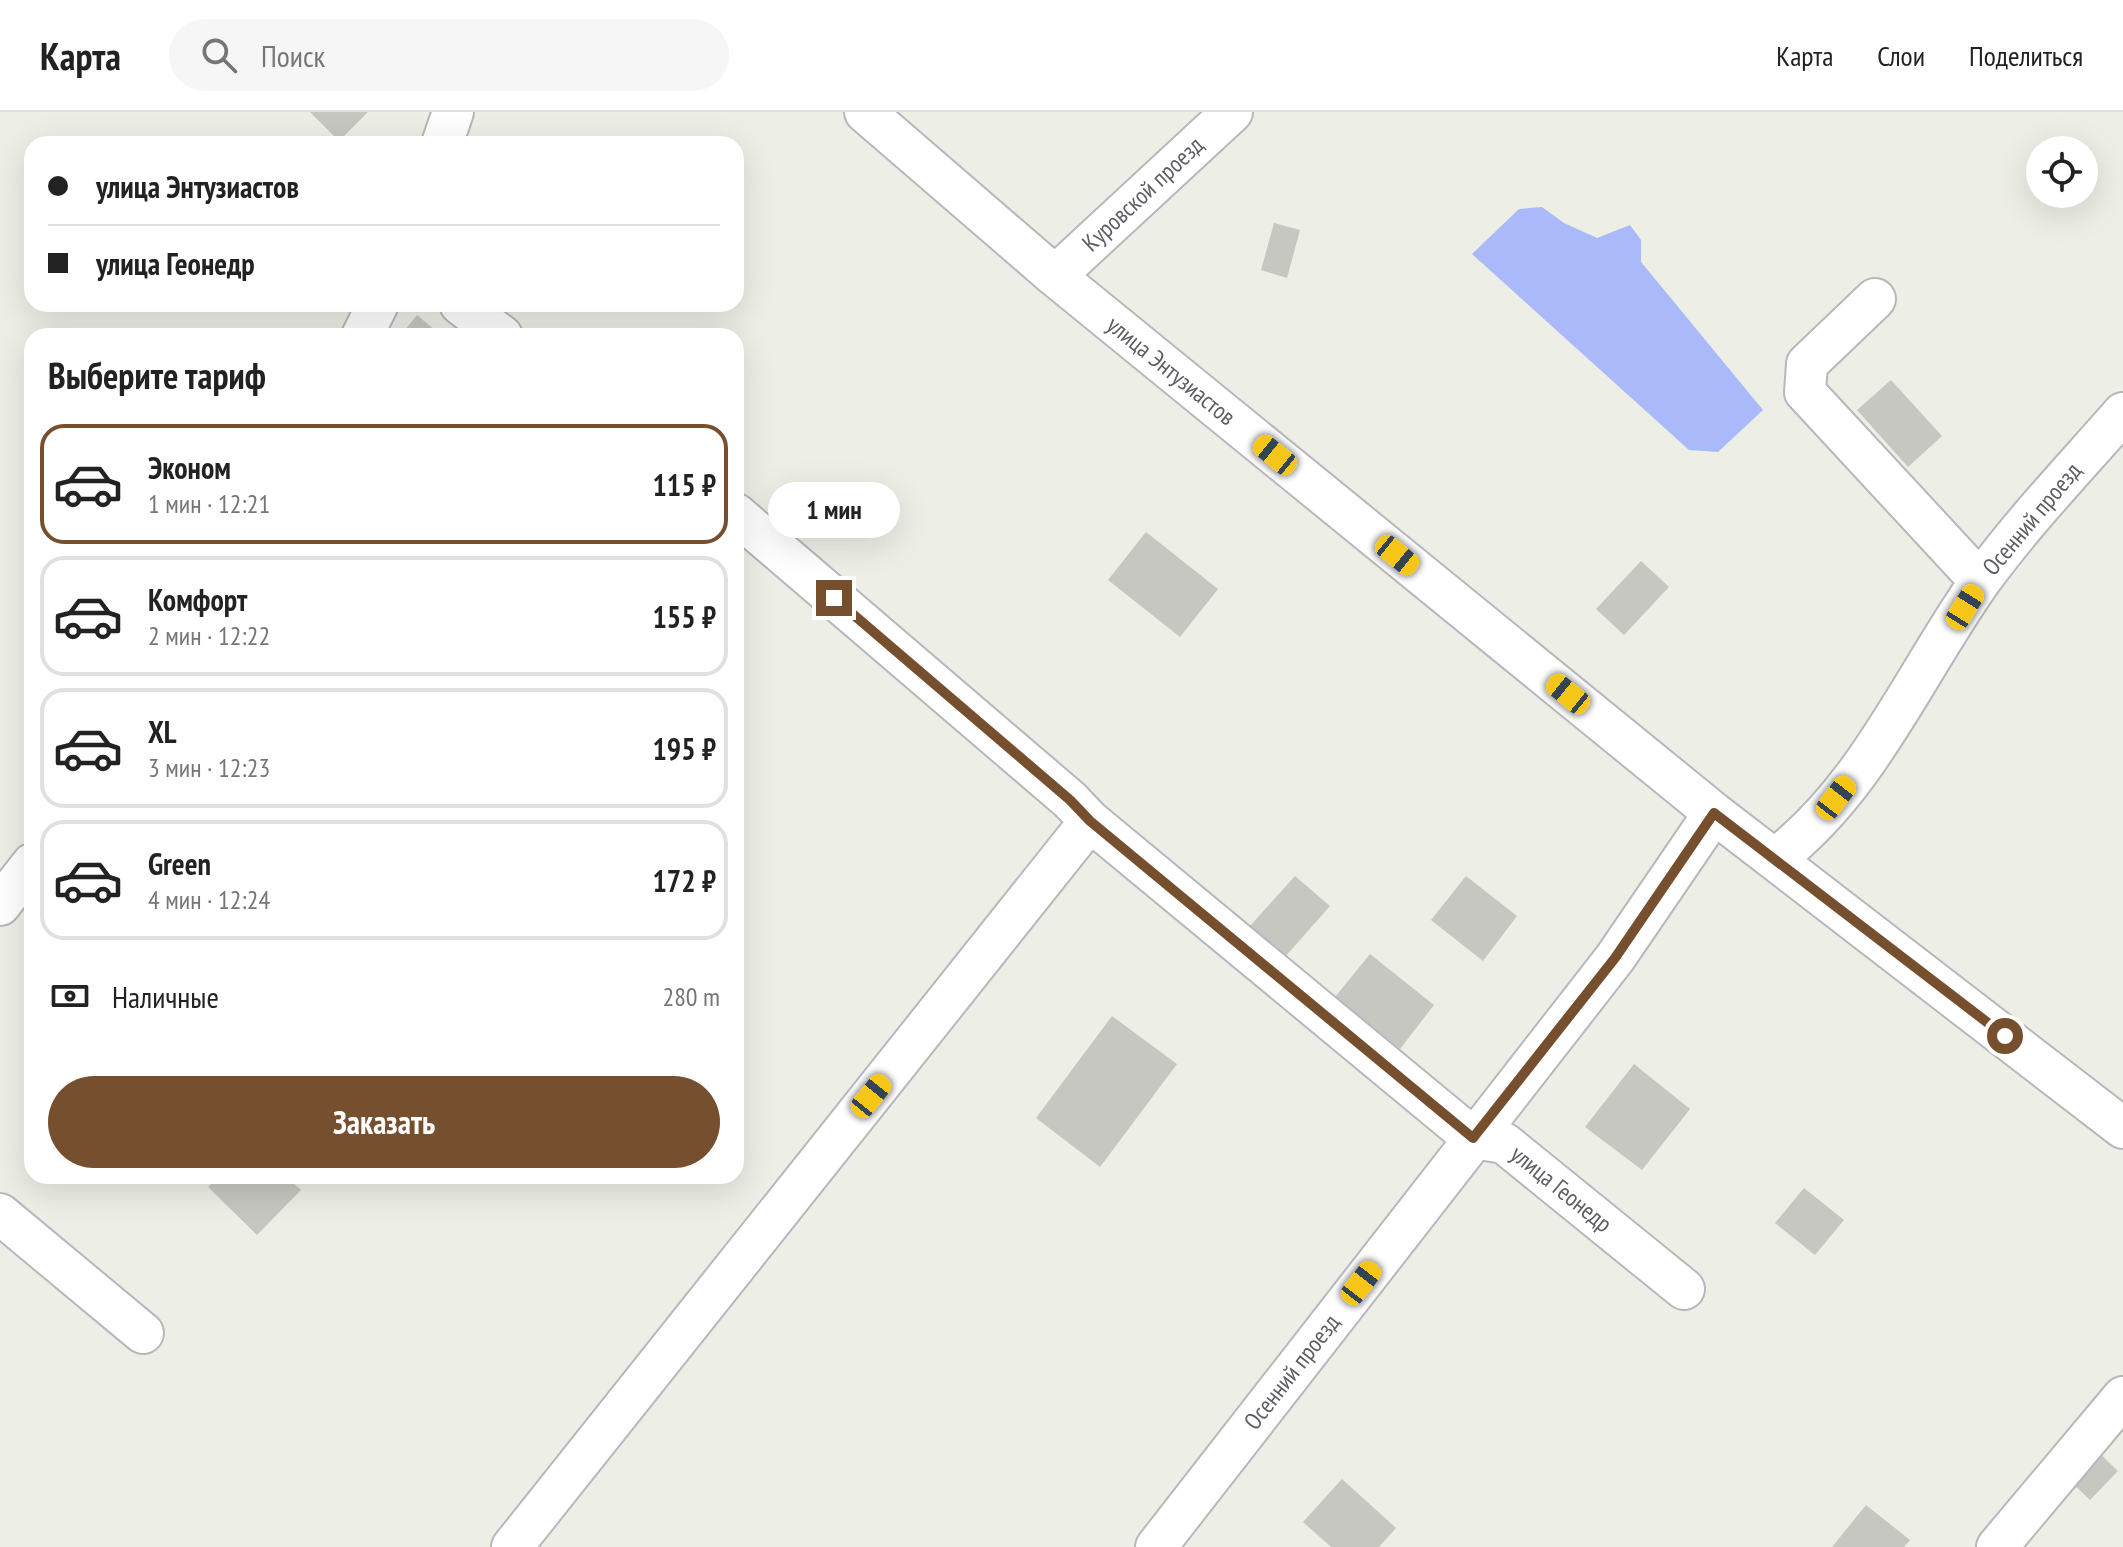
<!DOCTYPE html>
<html lang="ru">
<head>
<meta charset="utf-8">
<style>
	:root { --surface:#fff; --page:#f6f6f6; --text:#222; --muted:#767676; --line:#e0e0e0; --accent:#764f2e }
	body { margin:0; font-family:"PT Sans Narrow",sans-serif; background:var(--page); color:var(--text); height:100vh; display:flex; flex-direction:column; font-size:30px; white-space:nowrap }
	* { box-sizing:border-box; margin:0 }
	p { font-size:26px; color:var(--muted) }
	.icon { flex:none; width:44px; height:44px; fill:none; stroke:currentColor; stroke-width:2; stroke-linecap:round; stroke-linejoin:round }
	.map { position:relative; flex:1; overflow:hidden }
	.details { position:absolute; left:24px; top:216px; width:720px; height:856px; display:flex; flex-direction:column; background:var(--surface); border-radius:24px; box-shadow:0 8px 32px #0002 }
	.details>* { flex:none }
	.guide { position:absolute; left:24px; top:24px; width:720px; height:176px; border-radius:24px; box-shadow:0 8px 32px #0002; display:grid; align-content:center; height:176px; padding:0 24px; background:var(--surface) }
	.tools { position:absolute; left:2026px; top:24px; display:grid; gap:16px }
	.tools a { display:grid; place-items:center; width:72px; height:72px; border-radius:50%; background:var(--surface); box-shadow:0 8px 32px #0002; font-size:40px }
	.end { position:absolute; width:36px; height:36px; margin:-18px; border:10px solid #764f2e; background:#fff; box-shadow:0 0 0 4px #fff }
	.from { border-radius:50% }
	.bubble { position:absolute; height:56px; border-radius:28px; background:var(--surface); box-shadow:0 8px 32px #0002; font-size:26px; font-weight:700; line-height:56px; text-align:center }
	.car { position:absolute; width:24px; height:48px; margin:-24px -12px; border-radius:10px; box-shadow:0 0 6px 2px #0007; background:linear-gradient(#f5c518 24%,#345 0 40%,#f5c518 0 76%,#345 0 86%,#f5c518 0) }
	.guide b { display:flex; align-items:center; gap:28px; height:76px; font-size:30px }
	.guide b+b { border-top:2px solid var(--line) }
	.guide i { width:20px; height:20px; background:var(--text) }
	ul { padding:0; list-style:none }
	li { display:flex; align-items:center; gap:24px; height:120px; margin:0 16px 12px; padding:0 8px; border:4px solid var(--line); border-radius:24px }
	li div { flex:1 }
	li b { display:block; font-size:30px }
	li em { font-style:normal; font-weight:700 }
	li.current { border-color:var(--accent) }
	li>.icon { width:72px; height:72px; stroke-width:1.5 }
	h2 { padding:0 24px; font-size:36px; line-height:96px }
	.pay { display:flex; align-items:center; gap:20px; height:88px; padding:0 24px; font-size:30px }
	.pay p { margin-inline-start:auto }
	.action { display:flex; gap:16px; margin-top:auto; padding:16px 24px }
	.action a { flex:1; height:92px; border-radius:48px; background:var(--accent); color:#fff; font-size:32px; font-weight:700; line-height:92px; text-align:center }
	header { display:flex; align-items:center; gap:48px; box-sizing:border-box; height:112px; padding:0 40px; background:var(--surface); border-bottom:2px solid var(--line) }
	header strong { font-size:38px }
	nav { display:flex; gap:44px; margin-inline-start:auto; font-size:28px }
	.search { width:560px; height:72px; background:var(--page); display:flex; align-items:center; gap:20px; box-sizing:border-box; padding:0 28px; border-radius:44px; color:var(--muted); font-size:30px }
	.map>svg:first-child { display:block }
</style>
</head>
<body>
<header>
<strong>Карта</strong>
<div class="search"><svg class="icon" aria-label="search" viewBox="0 0 24 24"><circle cx="10" cy="10" r="6"/><path d="M15 15l6 6"/></svg>Поиск</div>
<nav><a>Карта</a><a>Слои</a><a>Поделиться</a></nav>
</header>
<div class="map">
<svg width="2123" height="1435" viewBox="0 0 2123 1435">
	<rect width="100%" height="100%" fill="#edeee5"/>
	<!-- water -->
	<path fill="#aab9f9" d="M1542,95l22,16 33,15 33,-13 11,15v22l122,148 -45,42 -29,-2 -217,-196 47,-45z"/>
	<!-- building -->
	<path fill="#c6c7c0" d="M310,0h58l-29,29z
		M1274,111l26,7 -13,48 -26,-8z
		M417,203l25,21h-42z
		M1891,268l51,56 -34,31 -51,-57z
		M1146,420l72,57 -38,48 -72,-57z
		M1641,449l28,26 -45,48 -28,-26z
		M1295,764l35,30 -46,52 -35,-31z
		M1466,764l51,40 -34,45 -52,-41z
		M1370,842l64,51 -34,44 -65,-52z
		M1112,904l65,48 -77,103 -64,-49z
		M1634,952l56,45 -48,61 -57,-43z
		M219,1064h67l15,14 -44,45 -49,-48z
		M1804,1076l40,32 -29,35 -40,-32z
		M2093,1335l25,24 -28,29 -25,-24z
		M1342,1367l54,49 -17,19h-48l-28,-25z
		M1866,1393l44,35 -6,7h-72z"/>
	<g fill="none" stroke-linecap="round" stroke-linejoin="round">
		<defs>
			<path id="minor" d="M865,0l190,164 659,537 409,315
				M442,32l11,-32
				M1055,164l177,-164
				M1875,187l-68,65 -2,28 175,189
				M460,192l42,32
				M362,224l16,-32
				M736,402l334,286 20,21 383,317 31,5 180,146
				M1776,746c92,-70 139,-185 205,-278 43,-59 94,-112 142,-167
				M0,793l32,-41
				M0,1102l143,119
				M512,1435l578,-726
				M1156,1435l459,-589 99,-145
				M1997,1435l126,-150"/>
		</defs>
		<!-- minor casing -->
		<use href="#minor" stroke="#b8b7be" stroke-width="44"/>
		<!-- minor -->
		<use href="#minor" stroke="#fff" stroke-width="40"/>
	</g>
	<g fill="none" stroke-linecap="round" stroke-linejoin="round">
		<!-- route -->
		<path stroke="#764f2e" stroke-width="10" d="M834,486l236,202 20,21 383,317 142,-180 99,-145 291,223"/>
	</g>
	<g text-anchor="middle" stroke-width="7" stroke-linejoin="round" paint-order="stroke">
		<!-- street labels -->
		<g font-size="24" fill="#5d5d65" stroke="#fff">
			<text transform="translate(1143 82) rotate(-43)" y="8">Куровской проезд</text>
			<text transform="translate(1171 259) rotate(39)" y="8">улица Энтузиастов</text>
			<text transform="translate(2032 407) rotate(-50)" y="8">Осенний проезд</text>
			<text transform="translate(1561 1077) rotate(39)" y="8">улица Геонедр</text>
			<text transform="translate(1292 1260) rotate(-52)" y="8">Осенний проезд</text>
		</g>
	</g>
</svg>
<div class="tools">
<a><svg class="icon" aria-label="locate" viewBox="0 0 24 24"><circle cx="12" cy="12" r="6"/><path d="M12 2v4M12 18v4M2 12h4M18 12h4"/></svg></a>
</div>
<i class="end from" style="left:2005px;top:924px"></i>
<i class="end" style="left:834px;top:486px"></i>
<div class="bubble" style="left:768px;top:370px;width:132px">1 мин</div>
<i class="car" style="left:1275px;top:343px;rotate:309deg"></i>
<i class="car" style="left:1397px;top:443px;rotate:129deg"></i>
<i class="car" style="left:1965px;top:495px;rotate:32deg"></i>
<i class="car" style="left:1568px;top:582px;rotate:309deg"></i>
<i class="car" style="left:1836px;top:686px;rotate:38deg"></i>
<i class="car" style="left:871px;top:984px;rotate:39deg"></i>
<i class="car" style="left:1361px;top:1171px;rotate:38deg"></i>
<div class="guide">
<b><i class="from"></i>улица Энтузиастов</b>
<b><i></i>улица Геонедр</b>
</div>
<section class="details">
<h2>Выберите тариф</h2>
<ul>
<li class="current"><svg class="icon" aria-label="car" viewBox="0 0 24 24"><path d="M5 17H2v-5l4-1 3-4h7l3 4 3 1v5h-3M9 17h6M6 11h13"/><circle cx="7" cy="17" r="2"/><circle cx="17" cy="17" r="2"/></svg><div><b>Эконом</b><p>1 мин · 12:21</p></div><em>115 ₽</em></li>
<li><svg class="icon" aria-label="car" viewBox="0 0 24 24"><path d="M5 17H2v-5l4-1 3-4h7l3 4 3 1v5h-3M9 17h6M6 11h13"/><circle cx="7" cy="17" r="2"/><circle cx="17" cy="17" r="2"/></svg><div><b>Комфорт</b><p>2 мин · 12:22</p></div><em>155 ₽</em></li>
<li><svg class="icon" aria-label="car" viewBox="0 0 24 24"><path d="M5 17H2v-5l4-1 3-4h7l3 4 3 1v5h-3M9 17h6M6 11h13"/><circle cx="7" cy="17" r="2"/><circle cx="17" cy="17" r="2"/></svg><div><b>XL</b><p>3 мин · 12:23</p></div><em>195 ₽</em></li>
<li><svg class="icon" aria-label="car" viewBox="0 0 24 24"><path d="M5 17H2v-5l4-1 3-4h7l3 4 3 1v5h-3M9 17h6M6 11h13"/><circle cx="7" cy="17" r="2"/><circle cx="17" cy="17" r="2"/></svg><div><b>Green</b><p>4 мин · 12:24</p></div><em>172 ₽</em></li>
</ul>
<div class="pay"><svg class="icon" aria-label="cash" viewBox="0 0 24 24"><path d="M3 7h18v10H3z"/><circle cx="12" cy="12" r="2"/></svg>Наличные<p>280 m</p></div>
<div class="action"><a>Заказать</a></div>
</section>
</div>
</body>
</html>
